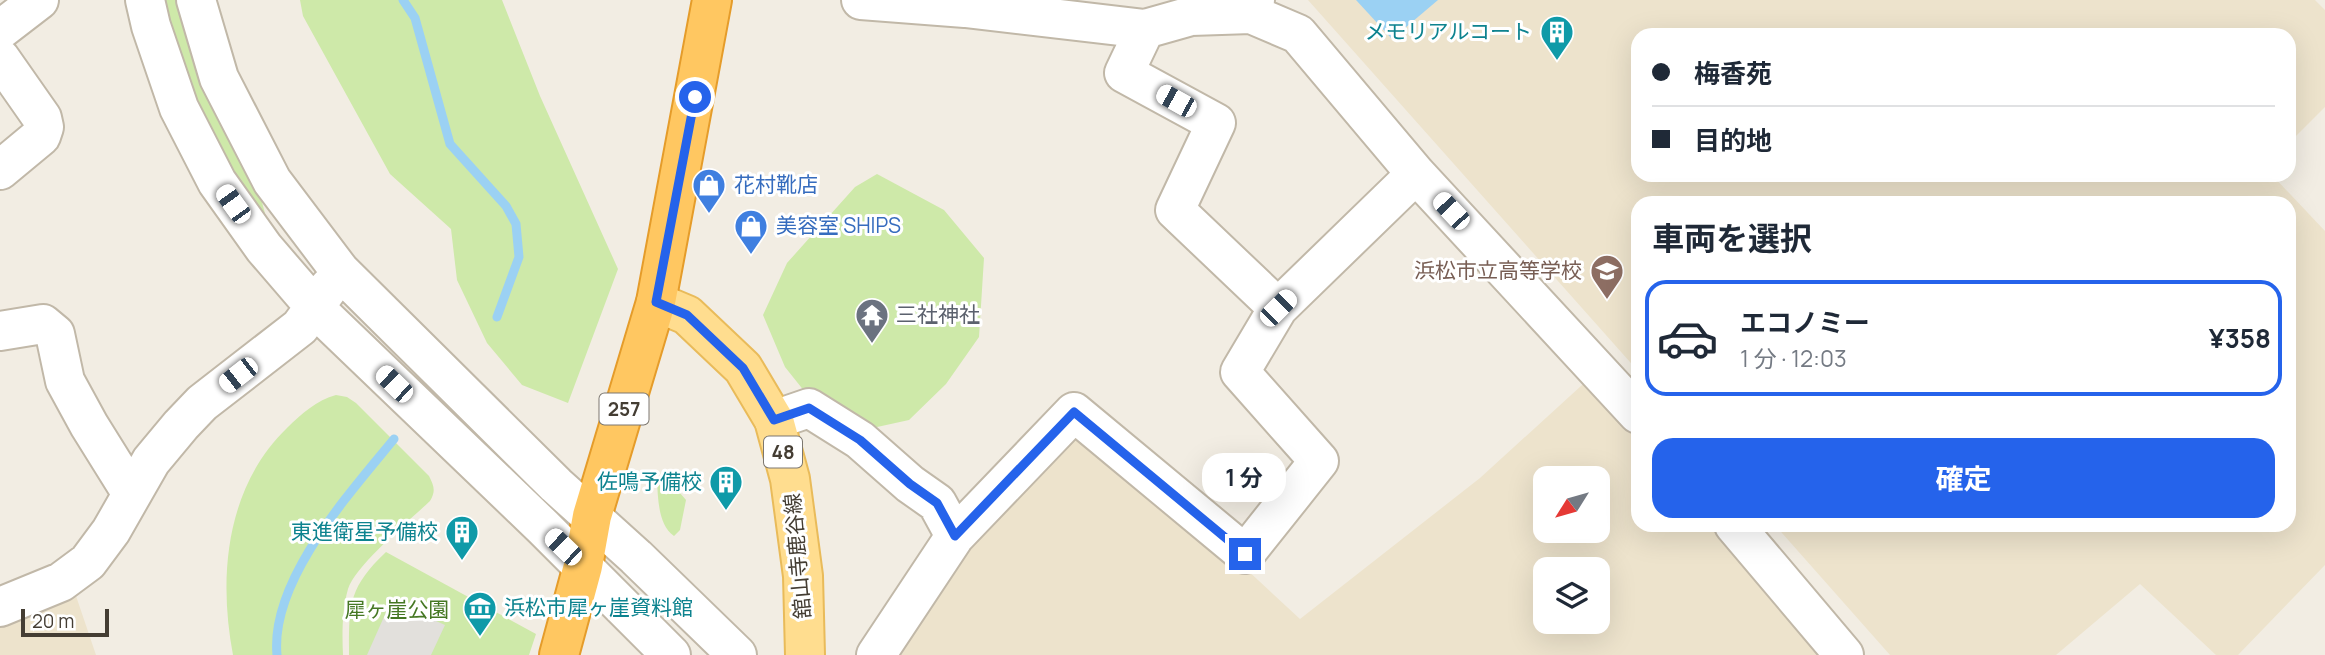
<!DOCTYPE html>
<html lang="ja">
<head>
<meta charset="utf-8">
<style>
	:root { --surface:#fff; --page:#f6f6f7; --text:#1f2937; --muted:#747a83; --line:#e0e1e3; --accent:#2563eb }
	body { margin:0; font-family:Manrope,"Noto Sans JP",sans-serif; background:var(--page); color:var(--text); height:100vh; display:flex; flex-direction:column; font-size:26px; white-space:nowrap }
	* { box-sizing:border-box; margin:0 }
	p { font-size:23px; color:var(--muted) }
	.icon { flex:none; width:38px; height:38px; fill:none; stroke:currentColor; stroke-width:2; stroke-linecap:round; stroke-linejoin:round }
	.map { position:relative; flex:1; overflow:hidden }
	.details { position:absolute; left:1631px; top:196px; width:665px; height:336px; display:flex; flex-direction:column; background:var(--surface); border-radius:21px; box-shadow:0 7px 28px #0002 }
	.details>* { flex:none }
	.hud { position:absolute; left:1631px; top:28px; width:665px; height:154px; border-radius:21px; box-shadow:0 7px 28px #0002; display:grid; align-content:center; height:154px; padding:0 21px; background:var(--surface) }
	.needle { width:46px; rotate:233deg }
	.fabs { position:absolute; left:1533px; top:466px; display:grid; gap:14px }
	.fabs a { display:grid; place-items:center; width:77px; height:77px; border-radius:14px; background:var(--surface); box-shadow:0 7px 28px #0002; font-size:35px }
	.scale { position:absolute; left:21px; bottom:18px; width:88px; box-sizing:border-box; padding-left:7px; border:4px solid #443d33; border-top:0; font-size:19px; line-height:24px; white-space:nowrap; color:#443d33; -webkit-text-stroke:5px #fff; paint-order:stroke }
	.end { position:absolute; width:32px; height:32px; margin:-16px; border:9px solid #2563eb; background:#fff; box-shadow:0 0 0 4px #fff }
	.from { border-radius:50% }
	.bubble { position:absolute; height:49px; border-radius:21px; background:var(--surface); box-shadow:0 7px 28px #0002; font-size:23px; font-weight:700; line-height:49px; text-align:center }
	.car { position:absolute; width:21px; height:42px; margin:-21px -10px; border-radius:9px; box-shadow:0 0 5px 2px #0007; background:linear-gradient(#fff 24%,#345 0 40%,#fff 0 76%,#345 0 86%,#fff 0) }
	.hud b { display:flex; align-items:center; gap:24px; height:66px; font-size:26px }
	.hud b+b { border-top:2px solid var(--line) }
	.hud i { width:18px; height:18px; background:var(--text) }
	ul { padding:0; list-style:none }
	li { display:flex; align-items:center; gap:21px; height:116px; margin:0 14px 10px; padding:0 7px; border:4px solid transparent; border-radius:21px }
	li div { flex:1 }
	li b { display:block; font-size:26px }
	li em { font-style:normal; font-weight:700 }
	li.on { border-color:var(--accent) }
	li>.icon { width:63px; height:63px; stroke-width:1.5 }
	h2 { padding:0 21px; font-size:32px; line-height:84px }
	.cta { display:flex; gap:14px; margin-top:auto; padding:14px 21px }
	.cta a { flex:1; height:80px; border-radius:21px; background:var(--accent); color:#fff; font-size:28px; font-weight:700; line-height:80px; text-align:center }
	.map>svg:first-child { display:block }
</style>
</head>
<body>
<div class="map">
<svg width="2325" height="655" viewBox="0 0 2325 655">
	<rect width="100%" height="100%" fill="#f2ede3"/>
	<!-- education -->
	<path fill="#ede3cc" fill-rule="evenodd" d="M1308,0h1007l10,10v97l-36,36v-108h-651v140h634l53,56v334l-87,90h-22l-76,-71 -84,71h-166l-115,-130h514v-322h-651v168z
		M1593,375l45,53v97h82l112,130h-936l75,-106 111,-123 68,54 150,139 180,-141zM1545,478h53v52h-53zM1545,569h53v52h-53z
		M75,593l21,62h-96v-33z"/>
	<!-- green -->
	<path fill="#cee9a9" d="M161,0h18l80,191 12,45 -64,-105z
		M300,0h202l38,96 78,173 -50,134 -46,-18 -35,-42 -30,-63 -6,-51 -61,-55 -87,-158z
		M877,174l67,36 40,48 -5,79 -33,47 -37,36 -41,9 -59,-32 -24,-30 -22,-52 24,-52 68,-76z
		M336,395l11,2 9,6 73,73c5,10 7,15 1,25 -20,19 -75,65 -82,88 -6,21 -6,45 -5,66h-110c-15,-79 -7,-168 54,-227 14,-14 30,-28 49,-33z
		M662,478l12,8 12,14 -6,30 -6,6c-16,-11 -16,-38 -17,-56z
		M386,552l150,82 -7,21h-180c0,-50 -1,-67 37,-103z"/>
	<!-- parking -->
	<path fill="#e2e0dc" d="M391,601l54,24 -14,30h-64z"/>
	<!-- water -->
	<path fill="#9bd1f3" d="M1356,0h82l-46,39z"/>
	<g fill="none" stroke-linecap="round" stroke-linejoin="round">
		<!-- stream -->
		<path stroke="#9bd1f3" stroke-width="9" d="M403,0l12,18 35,126 56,62 10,18 3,33 -22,60
			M277,655c-7,-74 72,-161 117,-216"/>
		<defs>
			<path id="minor" d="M145,0l6,26 28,82 38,74 47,66 56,65 223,214 128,128
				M196,0l23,78 53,103 68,90 216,214 80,72 101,98
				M861,0l104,8 2,-8
				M965,8l180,21 46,-13 60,-2 4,-14
				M1251,14l47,20 118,140 222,240
				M0,30l39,-30
				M0,58l42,60 2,9 -3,9 -41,34
				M1278,308l138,-134
				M0,331l43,-7 12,10 10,47 24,44 43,69
				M774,420l35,-12 51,32 50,44 27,19 18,33
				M1734,525l110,130
				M0,607l61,-25 27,-20 23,-31 40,-70 30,-36 21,-22 98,-76 29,-40
				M876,655l79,-119 119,-124 171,142 74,-93 -79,-89 38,-64 -103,-98 41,-87 -92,-50 21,-44"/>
			<path id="major" d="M656,302l31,13 56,53 31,52 16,59 13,97 2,79"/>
			<path id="highway" d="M559,655l24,-89 9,-50 64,-214 56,-302"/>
		</defs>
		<!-- minor casing -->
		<use href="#minor" stroke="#c1b8a8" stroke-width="42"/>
		<!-- major casing -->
		<use href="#major" stroke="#e9bb5a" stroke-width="42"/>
		<!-- highway casing -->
		<use href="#highway" stroke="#e59c2a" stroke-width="42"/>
		<!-- minor -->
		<use href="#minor" stroke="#fff" stroke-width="38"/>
		<!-- major -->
		<use href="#major" stroke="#ffdd8f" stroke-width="38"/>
		<!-- highway -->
		<use href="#highway" stroke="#ffc761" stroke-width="38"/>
	</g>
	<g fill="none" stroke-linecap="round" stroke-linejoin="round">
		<!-- route -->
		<path stroke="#2563eb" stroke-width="9" d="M695,97l-39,205 31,13 56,53 31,52 35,-12 51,32 50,44 27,19 18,33 119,-124 171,142"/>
	</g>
	<!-- icons -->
	<defs>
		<symbol id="building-pin" viewBox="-11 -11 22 30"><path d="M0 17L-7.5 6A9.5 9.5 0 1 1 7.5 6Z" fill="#0f9aa8" stroke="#fff"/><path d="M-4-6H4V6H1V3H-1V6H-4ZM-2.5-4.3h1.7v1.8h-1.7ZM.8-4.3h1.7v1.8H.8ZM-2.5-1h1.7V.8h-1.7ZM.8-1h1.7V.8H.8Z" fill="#fff"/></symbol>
		<symbol id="shop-pin" viewBox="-11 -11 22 30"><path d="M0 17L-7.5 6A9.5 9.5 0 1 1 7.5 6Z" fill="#3f7fe0" stroke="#fff"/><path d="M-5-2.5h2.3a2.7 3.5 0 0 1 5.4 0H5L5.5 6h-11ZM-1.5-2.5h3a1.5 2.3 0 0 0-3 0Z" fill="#fff"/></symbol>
		<symbol id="school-pin" viewBox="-11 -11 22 30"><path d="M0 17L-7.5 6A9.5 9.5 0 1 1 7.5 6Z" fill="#8d6e63" stroke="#fff"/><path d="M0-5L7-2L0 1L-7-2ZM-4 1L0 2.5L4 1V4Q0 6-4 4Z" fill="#fff"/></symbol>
		<symbol id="temple-pin" viewBox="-11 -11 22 30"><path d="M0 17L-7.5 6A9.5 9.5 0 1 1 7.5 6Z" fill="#6b7280" stroke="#fff"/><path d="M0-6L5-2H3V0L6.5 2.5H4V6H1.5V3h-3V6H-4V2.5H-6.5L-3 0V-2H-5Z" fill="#fff"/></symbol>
		<symbol id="museum-pin" viewBox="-11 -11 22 30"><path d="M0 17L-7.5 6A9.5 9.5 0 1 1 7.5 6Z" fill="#0f9aa8" stroke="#fff"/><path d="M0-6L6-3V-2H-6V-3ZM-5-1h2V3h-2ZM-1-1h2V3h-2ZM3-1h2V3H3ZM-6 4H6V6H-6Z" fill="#fff"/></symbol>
	</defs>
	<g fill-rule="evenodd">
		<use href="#building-pin" x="1538" y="13" width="38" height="52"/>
		<use href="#shop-pin" x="690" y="166" width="38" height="52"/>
		<use href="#shop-pin" x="732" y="207" width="38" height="52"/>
		<use href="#school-pin" x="1588" y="252" width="38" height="52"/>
		<use href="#temple-pin" x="853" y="296" width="38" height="52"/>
		<use href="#building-pin" x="707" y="463" width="38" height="52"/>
		<use href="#building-pin" x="443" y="513" width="38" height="52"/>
		<use href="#museum-pin" x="461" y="589" width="38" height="52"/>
	</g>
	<g text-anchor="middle" stroke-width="6" stroke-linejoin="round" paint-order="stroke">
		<!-- shield labels -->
		<g fill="#fff" stroke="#7c7770" stroke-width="2">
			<rect x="599.5" y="393.5" width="49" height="31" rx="5"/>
			<rect x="764" y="436.5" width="38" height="31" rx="5"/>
		</g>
		<g font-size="19" font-weight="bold" fill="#443d33">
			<text x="624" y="416">257</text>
			<text x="783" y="459">48</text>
		</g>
		<!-- culture labels -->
		<g font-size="21" fill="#0d838f" stroke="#fff" text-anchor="end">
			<text x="1532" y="39">メモリアルコート</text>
			<text x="702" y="489">佐鳴予備校</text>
			<text x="438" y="539">東進衛星予備校</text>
			<text x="504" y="615" text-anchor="start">浜松市犀ヶ崖資料館</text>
		</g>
		<!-- shop labels -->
		<g font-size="21" fill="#366cbe" stroke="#fff" text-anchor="start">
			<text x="734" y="192">花村靴店</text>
			<text x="776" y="233">美容室 SHIPS</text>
		</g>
		<!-- education labels -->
		<g font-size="21" fill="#785e54" stroke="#fff" text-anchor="end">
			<text x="1582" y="278">浜松市立高等学校</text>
		</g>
		<!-- worship labels -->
		<g font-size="21" fill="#5b616d" stroke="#fff" text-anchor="start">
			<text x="896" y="322">三社神社</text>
		</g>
		<!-- street labels -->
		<g font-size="21" fill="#443d33" stroke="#fff">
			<text transform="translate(798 556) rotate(-95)" y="7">舘山寺鹿谷線</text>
		</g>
		<!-- park labels -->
		<g font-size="21" fill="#467824" stroke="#fff">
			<text x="397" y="617">犀ヶ崖公園</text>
		</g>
	</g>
</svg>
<div class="fabs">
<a><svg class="needle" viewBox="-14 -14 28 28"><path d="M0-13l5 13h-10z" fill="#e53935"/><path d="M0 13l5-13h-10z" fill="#747a83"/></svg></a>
<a><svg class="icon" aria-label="layers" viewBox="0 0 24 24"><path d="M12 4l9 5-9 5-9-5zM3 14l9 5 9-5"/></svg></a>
</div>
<div class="scale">20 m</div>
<i class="end from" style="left:695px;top:97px"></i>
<i class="end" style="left:1245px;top:554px"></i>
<div class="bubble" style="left:1202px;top:453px;width:84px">1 分</div>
<i class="car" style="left:1176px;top:101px;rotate:299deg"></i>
<i class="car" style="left:233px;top:204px;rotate:324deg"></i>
<i class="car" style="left:1451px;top:211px;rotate:317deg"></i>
<i class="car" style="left:1278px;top:308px;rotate:45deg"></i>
<i class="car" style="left:238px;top:375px;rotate:232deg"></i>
<i class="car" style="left:394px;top:384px;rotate:314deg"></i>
<i class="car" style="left:563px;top:547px;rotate:314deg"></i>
<div class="hud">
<b><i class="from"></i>梅香苑</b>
<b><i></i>目的地</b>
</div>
<section class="details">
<h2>車両を選択</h2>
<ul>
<li class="on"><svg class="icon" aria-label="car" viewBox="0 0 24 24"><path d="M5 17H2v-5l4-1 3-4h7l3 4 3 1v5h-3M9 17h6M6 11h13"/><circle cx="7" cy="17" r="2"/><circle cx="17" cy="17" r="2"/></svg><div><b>エコノミー</b><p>1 分 · 12:03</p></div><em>¥358</em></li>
</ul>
<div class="cta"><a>確定</a></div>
</section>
</div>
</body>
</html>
